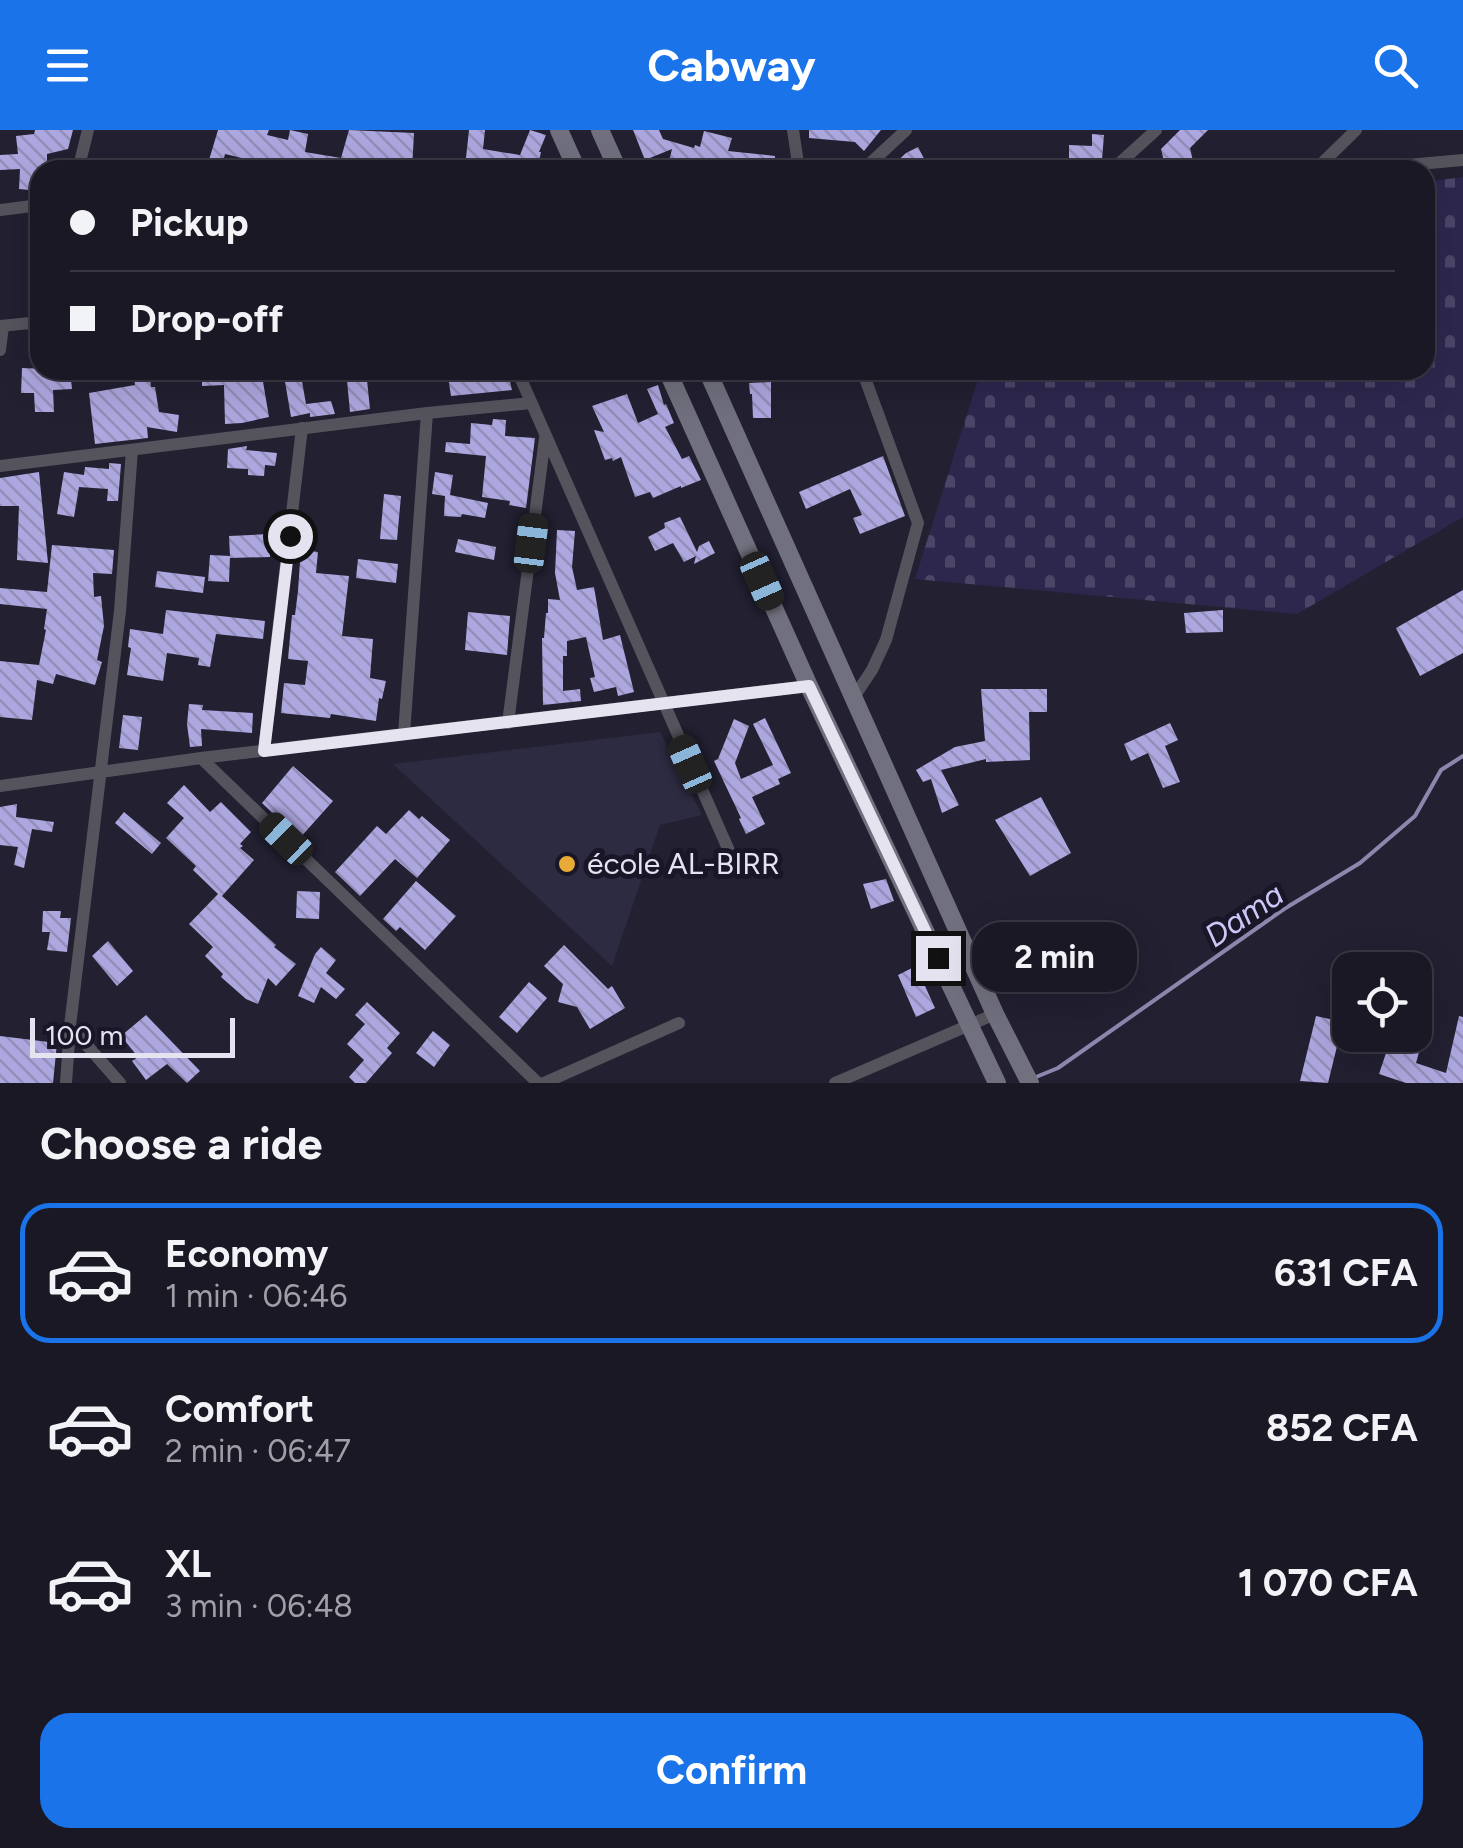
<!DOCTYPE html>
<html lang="en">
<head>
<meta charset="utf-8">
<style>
	:root { --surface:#1a1825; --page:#23212d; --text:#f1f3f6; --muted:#9fa0a7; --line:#383742; --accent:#1a73e8 }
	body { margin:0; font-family:Figtree,sans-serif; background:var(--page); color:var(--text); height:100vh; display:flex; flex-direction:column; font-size:38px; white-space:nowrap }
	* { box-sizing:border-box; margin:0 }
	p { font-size:32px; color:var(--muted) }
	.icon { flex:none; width:55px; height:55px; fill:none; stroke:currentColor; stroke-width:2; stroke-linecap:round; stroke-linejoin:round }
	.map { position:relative; height:953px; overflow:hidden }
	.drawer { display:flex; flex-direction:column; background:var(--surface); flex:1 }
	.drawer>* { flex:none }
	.guide { position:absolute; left:30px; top:30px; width:1405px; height:220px; border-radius:30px; box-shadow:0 10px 40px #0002,0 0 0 2px var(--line); display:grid; align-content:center; height:220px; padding:0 40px; background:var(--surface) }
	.fabs { position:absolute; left:1332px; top:822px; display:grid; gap:20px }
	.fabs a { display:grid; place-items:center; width:100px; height:100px; border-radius:20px; background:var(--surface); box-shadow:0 10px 40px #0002,0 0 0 2px var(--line); font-size:50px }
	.scale { position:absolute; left:30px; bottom:25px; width:205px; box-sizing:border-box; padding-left:10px; border:5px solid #e4e3ef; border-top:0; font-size:28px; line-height:35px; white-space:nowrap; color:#e4e3ef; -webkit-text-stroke:8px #191727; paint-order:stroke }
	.end { position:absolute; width:45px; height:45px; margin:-22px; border:12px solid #e4e3ef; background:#111; box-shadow:0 0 0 5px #111 }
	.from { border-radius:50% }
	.bubble { position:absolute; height:70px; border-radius:30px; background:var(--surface); box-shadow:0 10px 40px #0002,0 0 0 2px var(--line); font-size:32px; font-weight:700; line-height:70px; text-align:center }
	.car { position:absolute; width:30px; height:60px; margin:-30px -15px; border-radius:12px; box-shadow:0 0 8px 2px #0007; background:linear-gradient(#222 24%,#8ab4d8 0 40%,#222 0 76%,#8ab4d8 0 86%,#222 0) }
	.guide b { display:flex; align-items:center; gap:35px; height:95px; font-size:38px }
	.guide b+b { border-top:2px solid var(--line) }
	.guide i { width:25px; height:25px; background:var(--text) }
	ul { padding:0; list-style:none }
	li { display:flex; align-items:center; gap:30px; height:140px; margin:0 20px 15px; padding:0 20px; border:5px solid transparent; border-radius:30px }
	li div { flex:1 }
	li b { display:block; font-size:38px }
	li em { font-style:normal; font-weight:700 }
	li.current { border-color:var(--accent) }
	li>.icon { width:90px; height:90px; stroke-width:1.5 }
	h2 { padding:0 40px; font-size:45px; line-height:120px }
	.cta { display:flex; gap:20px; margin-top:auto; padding:20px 40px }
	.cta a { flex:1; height:115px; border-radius:30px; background:var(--accent); color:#fff; font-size:40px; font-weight:700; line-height:115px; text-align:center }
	header { display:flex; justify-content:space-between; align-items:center; height:130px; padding:0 40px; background:var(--accent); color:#fff; font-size:45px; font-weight:700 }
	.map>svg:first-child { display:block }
</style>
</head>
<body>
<header><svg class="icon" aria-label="menu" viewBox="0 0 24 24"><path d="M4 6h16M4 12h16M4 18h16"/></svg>Cabway<svg class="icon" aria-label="search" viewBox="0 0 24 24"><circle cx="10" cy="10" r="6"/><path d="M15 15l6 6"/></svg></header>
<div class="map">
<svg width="1463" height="953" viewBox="0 0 1463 953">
	<defs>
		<pattern id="cemetery-stones" width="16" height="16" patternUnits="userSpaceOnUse" patternTransform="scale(2.5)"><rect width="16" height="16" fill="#2d274e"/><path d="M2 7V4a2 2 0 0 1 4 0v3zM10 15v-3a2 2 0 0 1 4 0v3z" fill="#4b4668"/></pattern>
		<pattern id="building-back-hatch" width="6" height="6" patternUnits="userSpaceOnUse" patternTransform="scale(2.5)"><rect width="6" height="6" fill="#ada7df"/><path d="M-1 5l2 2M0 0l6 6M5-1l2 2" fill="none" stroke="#938eb9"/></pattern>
	</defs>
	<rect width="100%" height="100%" fill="#222031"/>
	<!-- built -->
	<path fill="#2d2b41" d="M660,602l42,83 -42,10 -48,141 -219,-202z"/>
	<!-- cemetery -->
	<path fill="url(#cemetery-stones)" d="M1463,47v340l-166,97 -382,-35 66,-209h444v-188z"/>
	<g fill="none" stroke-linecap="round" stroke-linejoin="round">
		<!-- stream -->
		<path stroke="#8b87ad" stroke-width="4" d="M1036,947l22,-9 226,-159 76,-46 55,-47 26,-46 22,-14"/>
	</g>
	<!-- building -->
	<path fill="url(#building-back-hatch)" d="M35,0h38l-5,19 -21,5v16h-7v21l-21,-2 1,-20 -20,1v-15l18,-1 -2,-18 18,-2z
		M218,0h51l-2,5 21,5 2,-10 18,4 -3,18 36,6 8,-28 65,3 -2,37h-14l-41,-9 -1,9h-29l-21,-3 -1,3h-32l1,-4 -49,-12 -4,16h-15z
		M469,0h16l-2,19 37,6 10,-25 16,5 -7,17h2l-4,18h-33l-23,-4 -1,3 -15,-2z
		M633,0h26l4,9 31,9 1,-3 5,2 4,-16 28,7 -4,13 47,5v13l-108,1 5,-21 -27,11z
		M809,0h72l-17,21 -9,-9 -46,-4z
		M1180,0h28l-18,18 5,22h-29l-5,-21z
		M1092,4l12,1 -2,25 -21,-1v9l-12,-1v-22l23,1z
		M918,17l12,23h-42l18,-17z
		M22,238l48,2 2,19 -19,1 1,22h-19l-1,-19h-13z
		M133,240h16l2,17h4l4,25 20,3 -2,17 -30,-5 1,11 -53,6 -6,-51 46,-8z
		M214,240h17v5l30,-5 8,47 -27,6 -17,1 -1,-39 -22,1v-7l12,-2z
		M283,240h17l6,34 25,-3 4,13 -25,3v-4l-19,4z
		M346,240h44v7l-23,3 3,29 -20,3z
		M447,240h60l5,20 -61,6z
		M771,252v36h-18l-1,-24h-2l-1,-11z
		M658,255l6,20 2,-1 8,19 -9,4 17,32 7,-3 12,24 -20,8v-2l-28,12 -3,-6 -15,5 -14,-40 -8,4 -1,-3 -7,2 -11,-30 10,2 -12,-26 35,-12 11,29 20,-9 -11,-25z
		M493,289l13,1 -1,16 30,2 -9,70 -17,-3 1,-4 -28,-4 4,-41 -41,-4 1,-10 24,2 1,-21 21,2z
		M247,316l-1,4 31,3 -2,13 -10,-1 -1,11 -16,-1v-6l-21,-1 1,-19z
		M883,326l22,60 -45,18 -7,-16 9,-3 -12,-26 -44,20 -7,-17z
		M109,333l12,1 -3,37h-11l1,-12 -29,-2 -5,30 -17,-3 7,-42 20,3 1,-8 24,2z
		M39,342l9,91 -31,-3 2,-54h-19v-28z
		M435,342l18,3 -3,20 38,8 -3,15 -23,-4 -1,3 -17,-1 1,-20 -13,-2z
		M384,364l17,2 -4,44 -17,-1z
		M680,387l17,35 2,-6 10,-5 6,12 -21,11 2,-8 -12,6 -11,-19 -18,8 -7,-14 17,-9 -1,-5z
		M557,400l18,1 -3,36 5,23 17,-3 9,53 17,-5 14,57 -16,4 -2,-9 -22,5 -4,-14 5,-1 -9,-40 -19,4v15h-4v35l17,-2 1,12 -38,4 -1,-67h2l2,-25h2v-14l12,1 -5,-27z
		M269,404l1,23 -40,1v-2l-1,26 -21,-1 2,-26 20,1 -1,-20z
		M458,409l38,8 -2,13 -39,-8z
		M52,415l62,5 -2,24 -19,-1 1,24 7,-1 3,30 -7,34 5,2 -7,23 -39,-11 -3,10 -16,-4 -5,40 -32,-3v-56l39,4 7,-35 -2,-1 3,-20 -47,-5v-16l47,4z
		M298,419l20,3 -2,21 33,3 -7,60 31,3 -3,39 16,3 -4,18 -3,-1 -3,23 -45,-7 -1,4 -49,-5 3,-30 21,2 3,-24 -20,-2 4,-44h3l3,-24 2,-29h-3z
		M358,429l40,5 -2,19 -40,-5z
		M157,441l48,6 -2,16 -48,-6z
		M1463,460v63l-43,23 -24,-48z
		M166,480l99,11 -2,18 -47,-5 -6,33 -12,-2 1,-7 -32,-5 -4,28 -36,-6 4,-27 -3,-1 2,-18 33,5z
		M1223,480v22l-37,1 -2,-20z
		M468,482l42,4 -3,39 -42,-5z
		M981,559h66v23h-18l1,48 -44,2v-3l-45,11 18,35 -17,8 -11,-34 -8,3 -7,-12 39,-23 30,-6z
		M189,574l14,1 -1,5 51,3 -1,20 -51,-4 1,17 -12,1 -3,-23z
		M123,585l19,2 -4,33 -19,-2z
		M765,588l26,55 -13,6 2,5 -28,13 13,27 -19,10 -7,-15 2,-1 -27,-57 4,-2 16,-40 15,7 -14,37 6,16 32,-14 -20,-41z
		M1170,593l8,17 -13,6 15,36 -17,6 -15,-35 -17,8 -7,-17z
		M293,636l40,35 -34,38 -37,-36z
		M184,655l26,27 11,-10 30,30 -11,12 3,2 -3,2 14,12 -32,36 54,49 -2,2 22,17 -20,22 -8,-8 -10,26 -12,-5 -25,-22 2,-3 -18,-18 8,-9 -24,-23 29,-30 -25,-24 3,-4 -30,-28 18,-20 -17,-15z
		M1041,667l30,56 -41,23 -35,-56z
		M17,674l-1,13 38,5 -2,10 -20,-3 -8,39 -10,-3 4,-18 -18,-2v-38z
		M409,680l10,9 3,-3 28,24 -33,38 -22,-19 -35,37 -25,-24 42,-46 9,8z
		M124,682l37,31 -9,11 -37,-31z
		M886,749l8,22 -23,8 -8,-25z
		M416,751l40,35 -31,34 -25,-23 -4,4 -13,-12z
		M297,761l23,1 -1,27 -23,-1z
		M43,781h18l-1,7h11l-4,34 -20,-2 3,-18h-8z
		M108,811l25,30 -16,15 -25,-30z
		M564,815l44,44 4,-3 13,22 -35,21 -13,-22 -19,-5 5,-18 -19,-18z
		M321,817l15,13 -10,13 19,16 -9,10 -15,-12 -7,16 -16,-7 17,-42z
		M916,836l19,42 -19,9 -18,-42z
		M529,852l18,16 -30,35 -18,-16z
		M367,872l33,31 -13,15 5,5 -26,30h-11l-6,-6 15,-17 -17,-16 18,-20 -10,-9z
		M1415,883l14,4 -13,46 30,10 13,-57 4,1v66h-57l-27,-9 13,-39h23z
		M146,885l54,56 -13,12 -20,-19 -21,16 -14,-19 6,-4 -17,-21z
		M1316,886l27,6 -15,61 -28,-2z
		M433,901l17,14 -16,22 -18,-14z
		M0,906l57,7 -4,40h-53z"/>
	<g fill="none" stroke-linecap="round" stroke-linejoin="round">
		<!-- street -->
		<path stroke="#55545d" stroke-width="12" d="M793,0l6,40
			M78,40l10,-40
			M863,40l43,-40
			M1112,40l44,-40
			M1315,40l41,-40
			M1353,40l110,-10
			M0,80l40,-5
			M0,196l40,-4
			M0,220l3,-24
			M517,240l213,483
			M0,336l427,-53 104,-10
			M854,567l18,-27 14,-30 32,-117 -56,-153
			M508,593l37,-285
			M404,604l23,-321
			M264,621l38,-323
			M201,628l337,325
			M0,656l201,-28 608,-72
			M70,896l50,57
			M66,953l4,-57 50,-415 12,-161
			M544,953l135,-60
			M835,953l160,-69"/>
		<!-- secondary -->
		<path stroke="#71707e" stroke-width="18" d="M559,0l18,40
			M600,0l18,40
			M667,240l142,316 188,397
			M707,240l288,644 35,69"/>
	</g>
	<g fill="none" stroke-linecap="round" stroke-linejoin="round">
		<!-- route -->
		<path stroke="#e4e3ef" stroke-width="12" d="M290,406l-26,215 545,-65 129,272"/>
	</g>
	<!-- markers -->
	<circle fill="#e9ab37" stroke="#191727" stroke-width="4" cx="567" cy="734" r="10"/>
	<g text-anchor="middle" stroke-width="10" stroke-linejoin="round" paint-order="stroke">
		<!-- poi labels -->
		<g font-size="30" fill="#e4e3ef" stroke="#191727" text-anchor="start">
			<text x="587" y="744">école AL-BIRR</text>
		</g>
		<!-- water labels -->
		<g font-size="32" font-style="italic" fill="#cbc7f6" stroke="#191727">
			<text transform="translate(1244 785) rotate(-34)" y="11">Dama</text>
		</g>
	</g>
</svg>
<div class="fabs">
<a><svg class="icon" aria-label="locate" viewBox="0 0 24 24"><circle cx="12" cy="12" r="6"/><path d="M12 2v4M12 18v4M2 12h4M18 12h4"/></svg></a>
</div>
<div class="scale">100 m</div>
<i class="end from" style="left:290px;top:406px"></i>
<i class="end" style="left:938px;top:828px"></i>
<div class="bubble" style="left:972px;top:792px;width:165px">2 min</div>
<i class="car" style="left:531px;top:413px;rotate:7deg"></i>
<i class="car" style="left:762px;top:451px;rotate:156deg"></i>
<i class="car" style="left:690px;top:634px;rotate:336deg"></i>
<i class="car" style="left:286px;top:709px;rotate:314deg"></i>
<div class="guide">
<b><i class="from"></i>Pickup</b>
<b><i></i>Drop-off</b>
</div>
</div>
<section class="drawer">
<h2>Choose a ride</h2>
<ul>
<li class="current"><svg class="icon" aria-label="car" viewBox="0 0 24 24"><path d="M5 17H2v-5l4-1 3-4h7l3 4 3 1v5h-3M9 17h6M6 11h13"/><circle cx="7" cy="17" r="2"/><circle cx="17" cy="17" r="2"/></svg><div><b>Economy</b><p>1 min · 06:46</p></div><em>631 CFA</em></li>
<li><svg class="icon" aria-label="car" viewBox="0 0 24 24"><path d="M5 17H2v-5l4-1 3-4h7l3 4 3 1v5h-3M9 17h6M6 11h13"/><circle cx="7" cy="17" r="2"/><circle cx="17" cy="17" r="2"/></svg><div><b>Comfort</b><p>2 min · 06:47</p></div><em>852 CFA</em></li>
<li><svg class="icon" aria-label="car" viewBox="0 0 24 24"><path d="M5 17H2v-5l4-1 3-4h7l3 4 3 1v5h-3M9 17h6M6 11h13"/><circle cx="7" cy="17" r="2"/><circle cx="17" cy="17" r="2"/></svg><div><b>XL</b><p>3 min · 06:48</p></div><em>1 070 CFA</em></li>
</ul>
<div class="cta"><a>Confirm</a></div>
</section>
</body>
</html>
